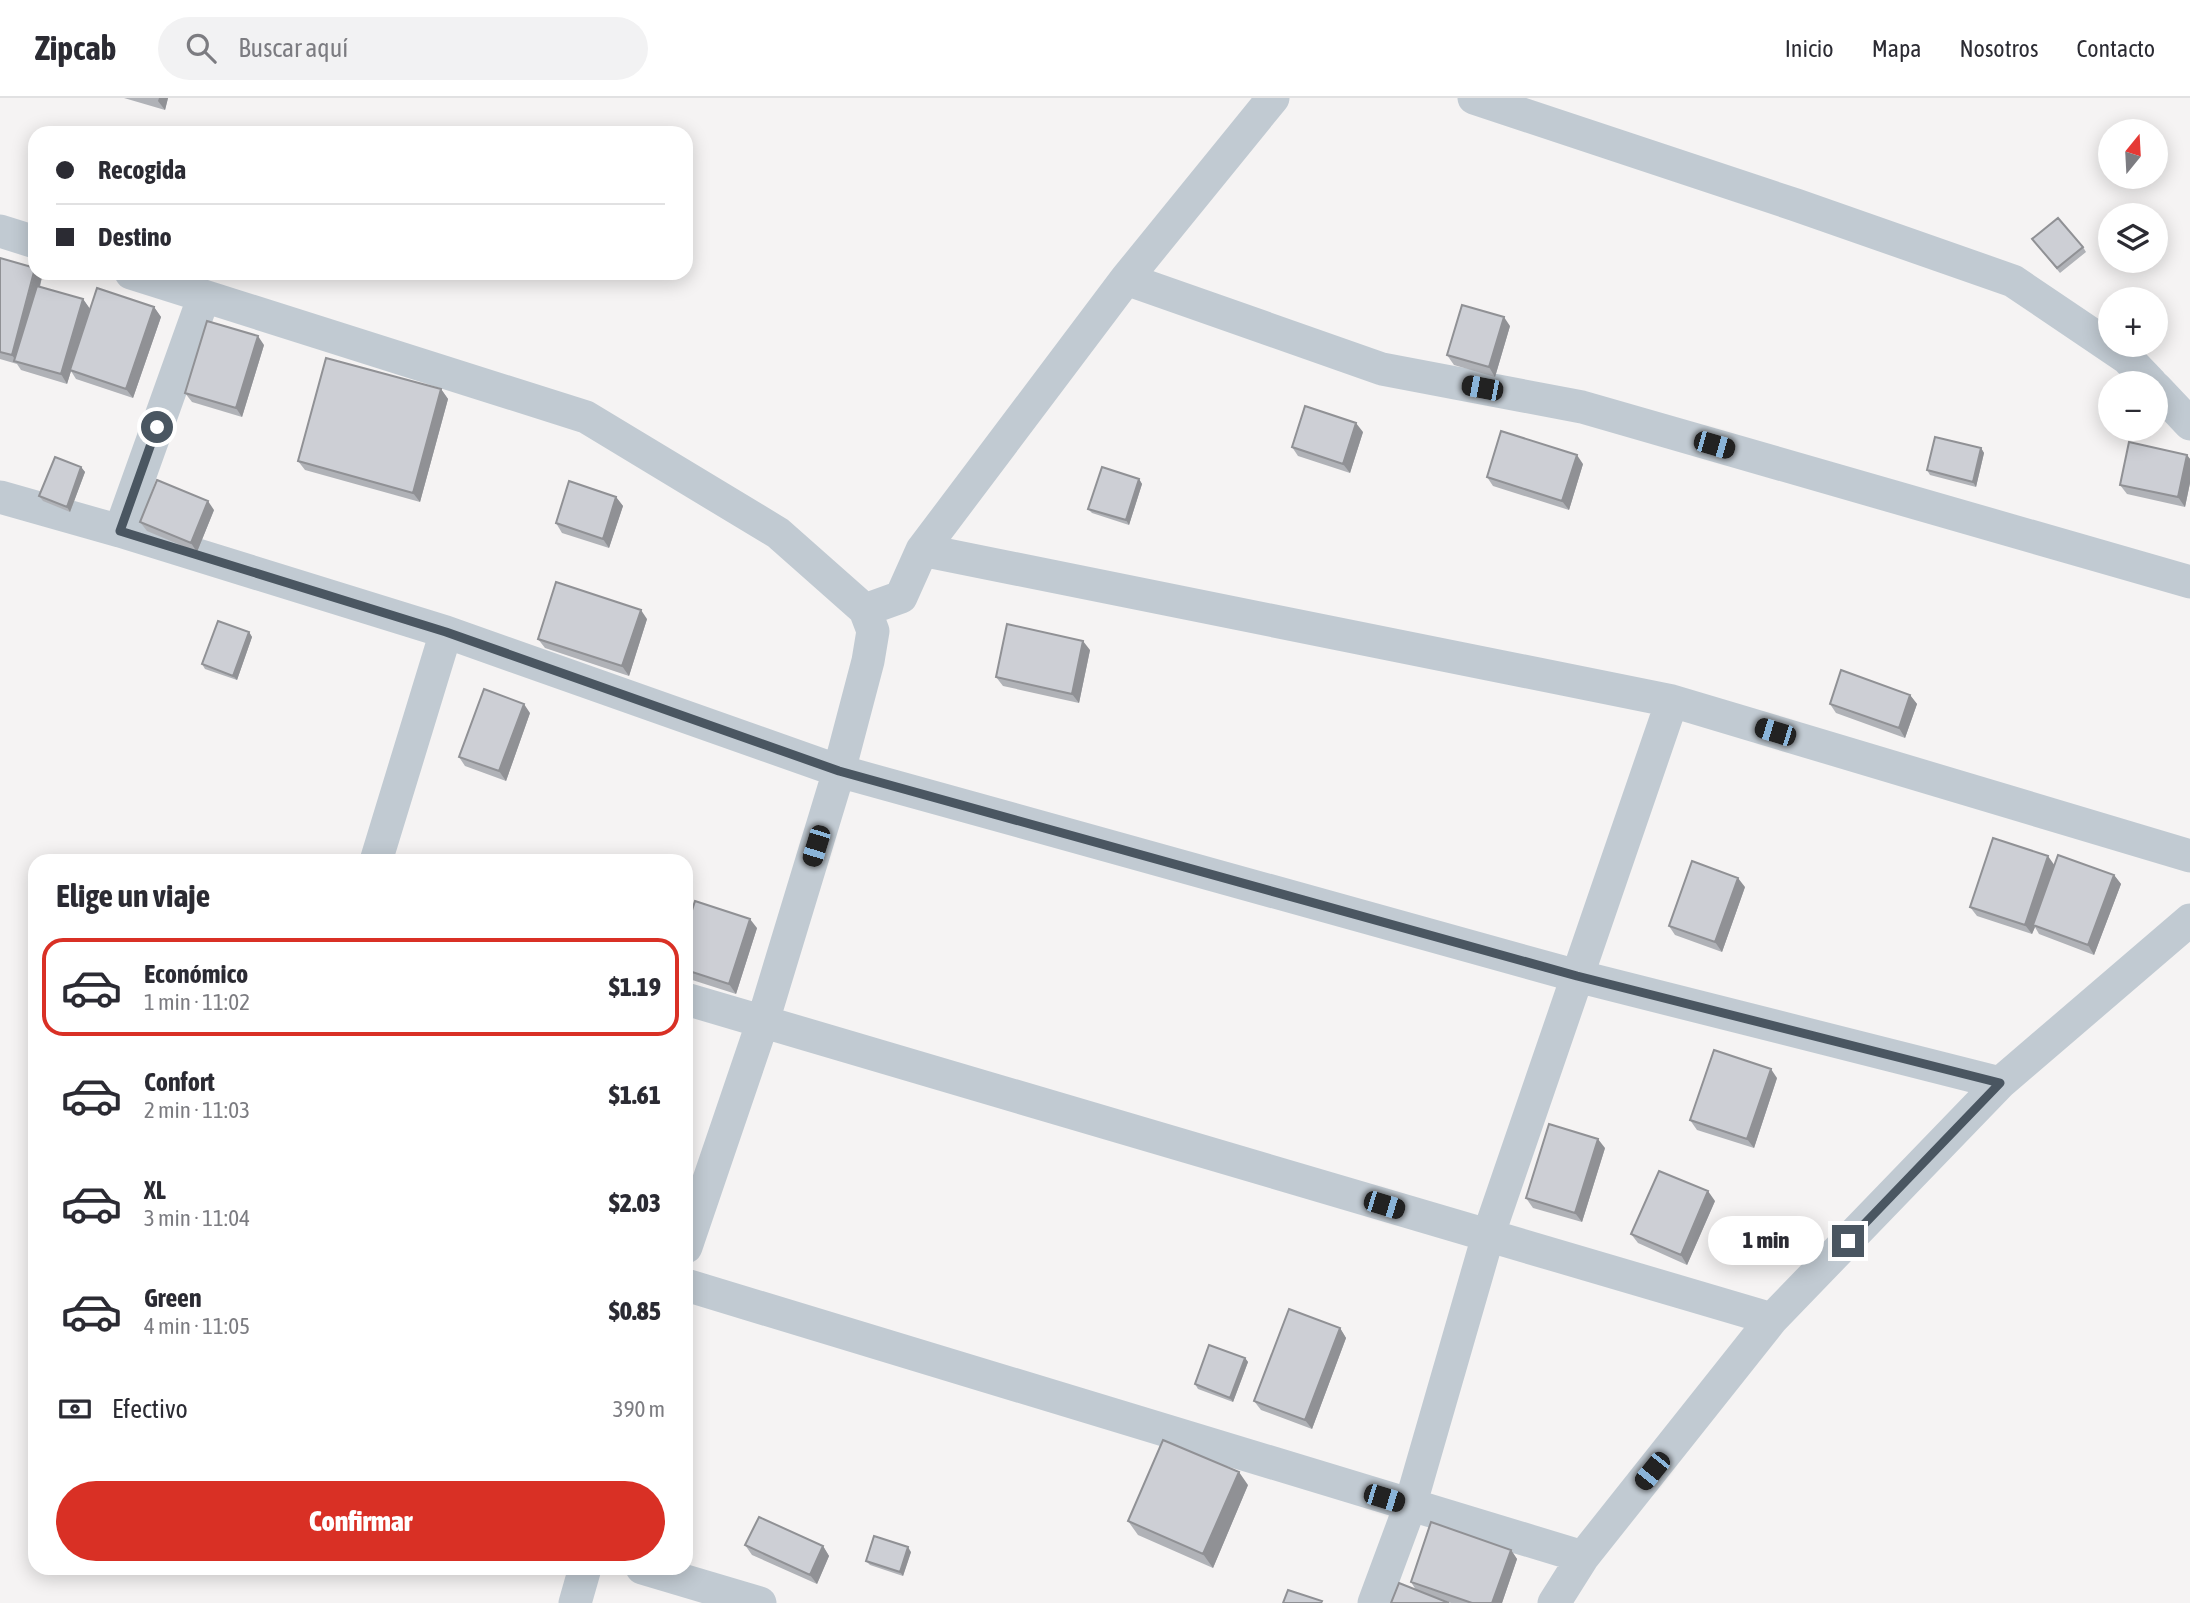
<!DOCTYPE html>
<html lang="es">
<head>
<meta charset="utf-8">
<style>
	:root { --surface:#fff; --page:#f2f2f3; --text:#2b2b33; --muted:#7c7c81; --line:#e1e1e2; --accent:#d93025 }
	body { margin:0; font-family:"Asap Condensed",sans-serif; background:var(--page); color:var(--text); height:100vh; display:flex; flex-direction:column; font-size:26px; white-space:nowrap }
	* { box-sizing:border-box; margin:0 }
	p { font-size:23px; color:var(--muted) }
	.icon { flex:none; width:38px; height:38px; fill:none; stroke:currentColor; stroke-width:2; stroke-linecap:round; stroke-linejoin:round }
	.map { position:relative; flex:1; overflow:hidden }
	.sheet { position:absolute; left:28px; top:756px; width:665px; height:721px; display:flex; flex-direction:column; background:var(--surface); border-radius:21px; box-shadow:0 4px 18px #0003 }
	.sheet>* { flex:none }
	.top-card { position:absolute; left:28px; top:28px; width:665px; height:154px; border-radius:21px; box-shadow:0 4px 18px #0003; display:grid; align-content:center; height:154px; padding:0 28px; background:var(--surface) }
	.needle { width:46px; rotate:18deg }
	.buttons { position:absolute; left:2098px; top:21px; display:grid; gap:14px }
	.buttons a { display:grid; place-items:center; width:70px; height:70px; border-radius:50%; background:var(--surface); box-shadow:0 4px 18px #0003; font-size:35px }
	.end { position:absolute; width:32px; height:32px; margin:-16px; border:9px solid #4a5661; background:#fff; box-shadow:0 0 0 4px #fff }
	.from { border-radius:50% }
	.bubble { position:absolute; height:49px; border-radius:24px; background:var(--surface); box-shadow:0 4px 18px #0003; font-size:23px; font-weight:800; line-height:49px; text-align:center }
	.car { position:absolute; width:21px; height:42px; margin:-21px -10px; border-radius:9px; box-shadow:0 0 5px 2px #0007; background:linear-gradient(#222 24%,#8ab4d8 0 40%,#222 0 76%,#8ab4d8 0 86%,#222 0) }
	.top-card b { display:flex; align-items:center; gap:24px; height:66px; font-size:26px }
	.top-card b+b { border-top:2px solid var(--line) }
	.top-card i { width:18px; height:18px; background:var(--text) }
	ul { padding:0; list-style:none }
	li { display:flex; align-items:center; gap:21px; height:98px; margin:0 14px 10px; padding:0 14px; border:4px solid transparent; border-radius:21px }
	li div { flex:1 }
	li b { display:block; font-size:26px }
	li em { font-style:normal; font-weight:800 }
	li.on { border-color:var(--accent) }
	li>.icon { width:63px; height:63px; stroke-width:1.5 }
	h2 { padding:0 28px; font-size:32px; line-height:84px }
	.pay { display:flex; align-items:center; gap:18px; height:77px; padding:0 28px; font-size:26px }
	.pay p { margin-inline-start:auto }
	.cta { display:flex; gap:14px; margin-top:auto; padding:14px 28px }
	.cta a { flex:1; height:80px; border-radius:42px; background:var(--accent); color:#fff; font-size:28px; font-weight:800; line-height:80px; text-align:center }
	header { display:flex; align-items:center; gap:42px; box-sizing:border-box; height:98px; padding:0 35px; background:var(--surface); border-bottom:2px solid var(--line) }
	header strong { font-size:33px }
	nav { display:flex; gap:38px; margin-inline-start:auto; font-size:24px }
	.search { width:490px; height:63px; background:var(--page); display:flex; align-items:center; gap:18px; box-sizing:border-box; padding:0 24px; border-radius:38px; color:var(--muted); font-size:26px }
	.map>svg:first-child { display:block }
</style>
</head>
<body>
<header>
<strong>Zipcab</strong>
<div class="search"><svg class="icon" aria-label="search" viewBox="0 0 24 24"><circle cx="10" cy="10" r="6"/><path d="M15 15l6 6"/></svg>Buscar aquí</div>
<nav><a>Inicio</a><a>Mapa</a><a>Nosotros</a><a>Contacto</a></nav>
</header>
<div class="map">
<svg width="2190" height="1505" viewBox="0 0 2190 1505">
	<rect width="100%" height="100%" fill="#f5f3f3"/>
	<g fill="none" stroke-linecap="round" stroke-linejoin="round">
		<!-- minor -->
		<path stroke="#c1cad2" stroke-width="33" d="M1474,0l322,107 217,76 114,77 24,25
			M0,133l35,11
			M131,175l455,144 192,116 87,77 8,21 -5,30 -29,110 -76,250 -77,226
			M1126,181l256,90 200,38 608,175
			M2156,290l34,36
			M0,399l120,34 326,101 393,139 738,205 423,107
			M120,433l84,-235
			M922,452l750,151 518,155
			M865,512l36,-13 21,-47 204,-271 147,-181
			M376,763l70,-229
			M686,901l1086,320
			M686,1187l897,272
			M642,1470l118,35
			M575,1505l10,-35
			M1374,1505l36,-97 78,-270 184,-535
			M1554,1505l29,-46 189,-238 228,-236 190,-163"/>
	</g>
	<!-- wall -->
	<path fill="#b0b2b7" d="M124,0h44l-3,12z
		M2036,146l47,3 3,5 -26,21z
		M0,160l42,19 -2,10 43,12 7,10 -5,17 69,-19 7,10 -28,81 -57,-19 -5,-8 -4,13 -46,-14 -4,-6 -17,-5z
		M1510,228l-15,51 -41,-12 -7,-10z
		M264,247l-22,72 -50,-15 -7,-9z
		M441,291l7,10 -28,103 -115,-32 -7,-9z
		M1363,334l-13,41 -52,-17 -6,-9z
		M1981,350l3,5 -8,34 -46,-12 -3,-5z
		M2187,357l3,4v24l-5,24 -58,-13 -7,-9z
		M1583,366l-14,46 -76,-24 -6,-9z
		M81,369l4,5 -15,40 -27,-11 -4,-5z
		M1139,381l3,5 -13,41 -37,-12 -4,-4z
		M616,399l7,9 -14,42 -47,-15 -6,-10z
		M214,412l-17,42 -50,-21 -7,-9z
		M647,521l-18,57 -84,-28 -7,-9z
		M249,534l3,5 -15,43 -32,-11 -3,-5z
		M1090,552l-11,53 -76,-17 -7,-9z
		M1910,597l7,9 -12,34 -69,-25 -6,-9z
		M530,615l-24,68 -41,-15 -6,-9z
		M2054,767l60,10 7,9 -27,71 -55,-21 -4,-7 -3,7 -55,-18 -7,-9z
		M1745,789l-23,65 -47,-17 -6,-9z
		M757,830l-21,66 -50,-16v-49z
		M1777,980l-23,70 -57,-18 -7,-10z
		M1605,1050l-23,74 -49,-14 -7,-10z
		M1715,1103l-28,64 -49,-22 -7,-9z
		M1340,1230l6,10 -34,91 -51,-19 -7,-9z
		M1245,1260l3,4 -15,40 -35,-13 -3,-5z
		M1248,1387l-35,83 -75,-33 -10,-14z
		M745,1447l78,1 6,10 -12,28 -65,-29z
		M1511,1452l6,9 -15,44h-51l-35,-13 -5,-8z
		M911,1454l-8,24 -33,-11 -4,-4z"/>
	<!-- shaded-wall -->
	<path fill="#909195" d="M159,0h9l-3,12 -7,-9z
		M35,173v2h4l3,4 -23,85 -3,-1 -4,-6z
		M83,201l7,10 -19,61h-1l1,1 -4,13 -6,-10z
		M154,209l7,10 -28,81 -7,-9z
		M1504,219l6,9 -15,51 -6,-10z
		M258,238l6,9 -22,72 -6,-9z
		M441,291l7,10 -28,103 -7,-9z
		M1356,325l7,9 -13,41 -7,-9z
		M1981,350l3,5 -8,34 -3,-5z
		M1577,357l6,9 -14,46 -7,-9z
		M2187,357l3,4v24l-5,24 -7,-10z
		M81,369l4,5 -15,40 -3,-5z
		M1139,381l3,5 -13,41 -3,-5z
		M616,399l7,9 -14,42 -6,-9z
		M208,403l6,9 -17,42 -6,-9z
		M641,512l6,9 -18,57 -7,-10z
		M249,534l3,5 -15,43 -4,-4z
		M1083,543l7,9 -11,53 -7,-9z
		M1910,597l7,9 -12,34 -6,-10z
		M524,606l6,9 -24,68 -7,-10z
		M2048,758l7,10 -22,59 2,2 -3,7 -7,-9z
		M2114,777l7,9 -27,71 -6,-10z
		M1738,780l7,9 -23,65 -7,-10z
		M750,821l7,9 -21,66 -7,-10z
		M1771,971l6,9 -23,70 -7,-9z
		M1598,1041l7,9 -23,74 -7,-9z
		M1708,1093l7,10 -28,64 -6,-10z
		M1340,1230l6,10 -34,91 -7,-9z
		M1245,1260l3,4 -15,40 -3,-4z
		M1239,1374l9,13 -35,83 -10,-14z
		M823,1448l6,10 -12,28 -7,-9z
		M908,1449l3,5 -8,24 -3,-4z
		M1511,1452l6,9 -15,44h-10z"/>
	<!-- building -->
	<path fill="#cdcfd5" stroke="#909195" stroke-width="2" d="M2058,120l25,29 -26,21 -25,-29z
		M0,160l35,10 -23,87 -12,-3z
		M37,188l46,13 -22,75 -47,-13z
		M97,190l57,19 -28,82 -56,-19z
		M1462,207l42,12 -15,50 -42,-12z
		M207,223l51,15 -22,72 -51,-15z
		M326,260l115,31 -28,104 -115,-32z
		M1305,308l51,17 -13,41 -51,-17z
		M1501,333l76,24 -15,46 -75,-24z
		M1935,339l46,11 -8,34 -46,-12z
		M2129,344l58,13 -9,42 -58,-12z
		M55,359l26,10 -14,40 -28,-11z
		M1102,369l37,12 -13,41 -38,-11z
		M157,382l51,21 -17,42 -51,-21z
		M569,383l47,16 -13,42 -47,-16z
		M556,484l85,28 -19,56 -84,-27z
		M218,523l31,11 -16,44 -31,-12z
		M1007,526l76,17 -11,53 -76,-17z
		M1841,572l69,25 -11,33 -69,-24z
		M484,591l40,15 -25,67 -40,-14z
		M1993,740l55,18 -23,69 -55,-18z
		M2058,757l56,20 -26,70 -55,-20z
		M1692,763l46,17 -23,64 -46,-16z
		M695,803l55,18 -21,65 -43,-14v-41z
		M1714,952l57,19 -24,70 -57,-19z
		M1549,1026l49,15 -23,74 -49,-15z
		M1659,1073l49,20 -27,64 -50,-21z
		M1289,1211l51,19 -35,92 -51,-19z
		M1209,1247l36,13 -15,40 -35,-14z
		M1163,1342l76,32 -36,82 -75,-33z
		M759,1419l64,29 -13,29 -65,-30z
		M1431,1424l80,28 -19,53h-20l-61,-21z
		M874,1438l34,11 -8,25 -34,-11z
		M1399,1485l50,20h-58z
		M1288,1492l34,11 -1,2h-38z"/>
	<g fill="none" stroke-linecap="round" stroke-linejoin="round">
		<!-- route -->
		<path stroke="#4a5661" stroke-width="9" d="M157,329l-37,104 326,101 393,139 738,205 423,107 -152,158"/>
	</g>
</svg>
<div class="buttons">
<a><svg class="needle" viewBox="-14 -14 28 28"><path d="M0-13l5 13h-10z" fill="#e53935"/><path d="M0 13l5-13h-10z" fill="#7c7c81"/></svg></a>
<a><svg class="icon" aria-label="layers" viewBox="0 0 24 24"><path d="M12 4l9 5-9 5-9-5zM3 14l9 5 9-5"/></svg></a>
<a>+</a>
<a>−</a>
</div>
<i class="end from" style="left:157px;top:329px"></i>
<i class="end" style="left:1848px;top:1143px"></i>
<div class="bubble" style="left:1708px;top:1118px;width:116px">1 min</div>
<i class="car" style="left:1482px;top:290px;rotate:281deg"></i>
<i class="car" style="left:1714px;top:347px;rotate:106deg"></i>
<i class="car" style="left:1775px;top:634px;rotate:287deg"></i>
<i class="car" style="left:816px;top:748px;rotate:197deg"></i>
<i class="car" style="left:1384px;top:1107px;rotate:107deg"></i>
<i class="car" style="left:1652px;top:1373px;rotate:219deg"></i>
<i class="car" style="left:1384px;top:1400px;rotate:107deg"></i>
<div class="top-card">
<b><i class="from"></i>Recogida</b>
<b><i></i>Destino</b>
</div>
<section class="sheet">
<h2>Elige un viaje</h2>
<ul>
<li class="on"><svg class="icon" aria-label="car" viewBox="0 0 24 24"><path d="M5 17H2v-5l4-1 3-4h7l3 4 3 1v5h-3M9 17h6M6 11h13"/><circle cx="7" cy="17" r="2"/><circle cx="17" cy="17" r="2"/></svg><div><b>Económico</b><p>1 min · 11:02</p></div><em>$1.19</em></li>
<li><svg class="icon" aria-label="car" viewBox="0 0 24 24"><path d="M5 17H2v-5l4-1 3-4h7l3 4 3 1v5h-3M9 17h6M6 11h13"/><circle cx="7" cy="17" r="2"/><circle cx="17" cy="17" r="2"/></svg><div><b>Confort</b><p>2 min · 11:03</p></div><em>$1.61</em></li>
<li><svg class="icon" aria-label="car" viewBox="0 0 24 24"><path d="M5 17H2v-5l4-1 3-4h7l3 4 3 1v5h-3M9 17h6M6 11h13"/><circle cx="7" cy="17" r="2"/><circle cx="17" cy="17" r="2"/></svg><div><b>XL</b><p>3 min · 11:04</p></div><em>$2.03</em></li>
<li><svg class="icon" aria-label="car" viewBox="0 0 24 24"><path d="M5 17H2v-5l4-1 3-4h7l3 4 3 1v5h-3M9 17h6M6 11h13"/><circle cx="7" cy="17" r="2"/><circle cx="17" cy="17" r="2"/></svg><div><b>Green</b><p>4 min · 11:05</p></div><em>$0.85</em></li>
</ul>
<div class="pay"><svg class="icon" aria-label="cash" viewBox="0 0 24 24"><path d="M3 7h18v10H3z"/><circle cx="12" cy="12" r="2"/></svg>Efectivo<p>390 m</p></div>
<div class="cta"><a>Confirmar</a></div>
</section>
</div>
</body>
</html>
